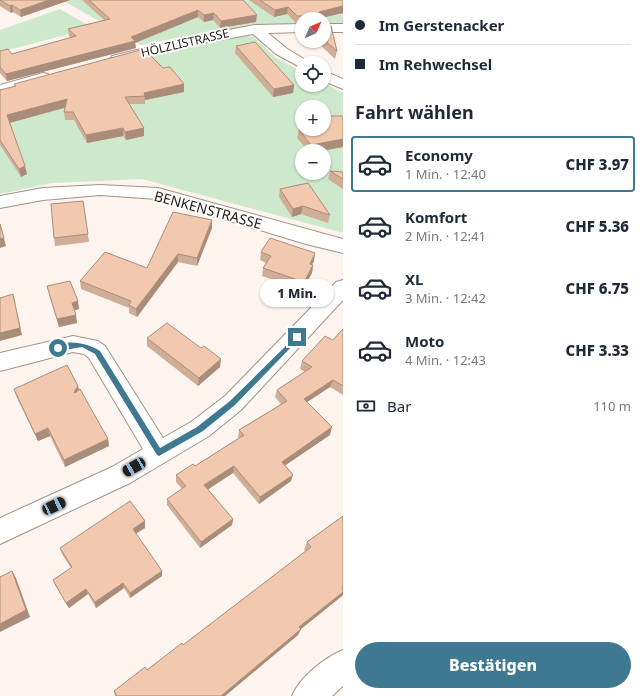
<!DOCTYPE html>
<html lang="de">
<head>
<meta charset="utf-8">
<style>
	:root { --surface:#fff; --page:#f2f2f3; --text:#1f2937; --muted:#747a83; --line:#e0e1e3; --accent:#3e7891 }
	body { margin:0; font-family:"Noto Sans",sans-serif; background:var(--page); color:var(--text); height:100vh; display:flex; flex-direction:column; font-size:15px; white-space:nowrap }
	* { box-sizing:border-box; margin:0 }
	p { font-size:13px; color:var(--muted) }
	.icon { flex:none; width:22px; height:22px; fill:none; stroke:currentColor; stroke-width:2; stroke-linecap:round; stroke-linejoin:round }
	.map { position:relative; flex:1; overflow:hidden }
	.sheet { display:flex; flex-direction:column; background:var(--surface); width:300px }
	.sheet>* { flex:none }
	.hud { display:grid; align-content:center; height:88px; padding:0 12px; background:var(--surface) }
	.needle { width:26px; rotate:45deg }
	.tools { position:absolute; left:295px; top:12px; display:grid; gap:8px }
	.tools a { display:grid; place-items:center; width:36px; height:36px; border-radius:50%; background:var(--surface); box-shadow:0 1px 3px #0004; font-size:20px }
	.end { position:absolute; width:18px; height:18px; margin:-9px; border:5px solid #3e7891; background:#fff; box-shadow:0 0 0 2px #fff }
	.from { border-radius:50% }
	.bubble { position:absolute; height:28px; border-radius:14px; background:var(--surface); box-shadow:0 1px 3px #0004; font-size:13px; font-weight:800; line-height:28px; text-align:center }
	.car { position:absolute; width:12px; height:24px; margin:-12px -6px; border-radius:5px; box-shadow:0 0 3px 1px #0007; background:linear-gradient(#222 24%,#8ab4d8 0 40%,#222 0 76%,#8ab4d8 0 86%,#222 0) }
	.hud b { display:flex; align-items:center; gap:14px; height:38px; font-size:15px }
	.hud b+b { border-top:1px solid var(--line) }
	.hud i { width:10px; height:10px; background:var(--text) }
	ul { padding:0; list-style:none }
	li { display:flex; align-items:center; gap:12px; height:56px; margin:0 8px 6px; padding:0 4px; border:2px solid transparent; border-radius:4px }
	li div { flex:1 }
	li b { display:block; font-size:15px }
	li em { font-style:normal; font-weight:800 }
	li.active { border-color:var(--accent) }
	li>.icon { width:36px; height:36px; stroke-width:1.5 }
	h2 { padding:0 12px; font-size:18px; line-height:48px }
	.pay { display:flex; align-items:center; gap:10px; height:44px; padding:0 12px; font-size:15px }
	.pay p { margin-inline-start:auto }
	.cta { display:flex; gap:8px; margin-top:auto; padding:8px 12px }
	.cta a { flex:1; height:46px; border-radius:24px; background:var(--accent); color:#fff; font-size:16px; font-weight:800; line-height:46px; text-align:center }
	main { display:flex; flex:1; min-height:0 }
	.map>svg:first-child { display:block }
</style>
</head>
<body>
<main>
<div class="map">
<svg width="343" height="696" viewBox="0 0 343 696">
	<rect width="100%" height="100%" fill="#fdf4ef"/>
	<!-- green -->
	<path fill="#cde8cb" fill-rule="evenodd" d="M62,0h281v24h-19v-5h-22v5l-91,7 -70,14z
		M60,9l33,19 -93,24v-22z
		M239,35l15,2 21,20 27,15v13h22v-2l19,10v140l-201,-54 -90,4 -52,11v-98l50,-15zM302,107h22v22h-22zM302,151h22v22h-22z"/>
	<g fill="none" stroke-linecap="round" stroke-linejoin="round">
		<defs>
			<path id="street" d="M302,24v8l-34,1 18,15 21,13 1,2h-6v5l-26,-14 -23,-20 -67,12 -69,17 -5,-1 -2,-3 2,-3 74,-18 69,-13z
				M324,24h19v8h-19z
				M324,71l19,8v10l-19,-8z
				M43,73l5,1 2,3 -2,3 -48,14v-9z
				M100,185l58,3 185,51v14l-37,-9 -149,-45 -57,-4 -57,5 -43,8v-12l43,-8z
				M343,280v20l-102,110 -32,26 -79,47 -130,61v-26l112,-51 31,-18 -54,-91 -5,-4 -11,-2 -73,19v-18l73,-17 25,5 7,5 58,92 28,-16 34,-26 111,-114z
				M343,650v36l-11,10h-40c8,-19 32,-38 51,-46z"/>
		</defs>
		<!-- street casing -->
		<use href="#street" stroke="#a49185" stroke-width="2"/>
		<!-- street -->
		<use href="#street" fill="#fff" fill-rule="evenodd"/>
	</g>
	<!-- wall -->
	<path fill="#d0ad96" d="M0,0h70l-49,17 -8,-5 -2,1 -11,-7z
		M82,0h161l13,22 -36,6 -7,-8 -9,2 -6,-5 -63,26 1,5 -129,33 -7,-8v-22l12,3 59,-16 -2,-2 -1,-7 36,-9z
		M249,0h94v13l-19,4v9l13,25 -2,8 -19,-18h8v-22h-22v4h-6l-9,-9 -13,3z
		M236,46l58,39 -1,8 -20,4 -38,-44z
		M14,84l170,8 -39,8v4h-15l14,32 -18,4 -3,-4 -36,7 -13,-23h-9l-1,-8 1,-5 -55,16 17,51 -6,3 -21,-32v-55l15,-4z
		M326,116h17v31l-22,4h-13l-11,-13 2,-8 25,-5v-1z
		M330,171l13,1v17l-15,-10z
		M280,189l50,26 -2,8 -27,-9 -9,3 -13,-20z
		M83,201l6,41 -34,4 -1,-8z
		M212,228l-15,38 -19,-4 -41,55 -8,-4v-5l-48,-19 -1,-8 67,-13z
		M261,252l53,9 -2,3 1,1 -1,8 -10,17 -40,-14 1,-8 3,-5 -6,-3z
		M47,286l32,23 -5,1 3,13 -18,4 -10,-33z
		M343,329v66l-13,-8 -23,15 23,33 -45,30 6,16 -32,23 -26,-31 -25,16 25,30 -1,6 -32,23 -33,-43v-6l15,-10 -6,-7v-7l19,-9 44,-28 -1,-1 1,-7 42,-26 -6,-7 2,-7 28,-18 -5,-3 2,-8 31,-21z
		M147,338l73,29 -22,19 -51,-40z
		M78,386l1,4 29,49 1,7 -44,21 -15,-31 -12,5 -22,-45 -2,-7z
		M343,516l-1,80 -41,33 -3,6 -73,61h-110l-1,-5 33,-21 36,-25 123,-94 -2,-1 3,-8z
		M145,521v7l-9,5 26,43 -32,22 -6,-10 -28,20 -8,-14 -19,14 -14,-23 -2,-5 18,-12 -9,-14 -2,-6z"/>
	<!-- shaded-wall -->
	<path fill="#a98d7a" d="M49,0h21l-49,17 -1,-7z
		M12,5l1,7 -2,1 -1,-7z
		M343,6v7l-26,6 2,-7z
		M288,7l-1,7 -13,3 1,-7z
		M198,10v7l-63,26 1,5 -129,33 -1,-7 125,-37z
		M214,13l-1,7 -9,2v-7z
		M257,15l-1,7 -36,6 1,-7z
		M184,84v8l-39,8 -1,-7z
		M294,85l-1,8 -20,4 1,-8z
		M67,99l1,8 -59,16 -2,-8z
		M123,128v8l-36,7 -1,-8z
		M144,128v8l-18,4 -1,-8z
		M343,139v8l-22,4h-11l1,-6z
		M25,166l2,8 -6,3 -2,-8z
		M303,206l-2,8 -9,3 1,-8z
		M212,220v8l-15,38v-8z
		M0,224l6,22 -6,2z
		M315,253l-1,8 -6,11 2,-8z
		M178,254v8l-41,55 -1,-8z
		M313,265l-1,8 -10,17 2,-8z
		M13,294l9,41 -22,6v-8z
		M78,301l1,8 -6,2 -1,-8z
		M76,315l1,8 -18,4 -2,-8z
		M221,359l-1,8 -22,19 1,-8z
		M333,380l-3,7 -29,19 3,-7z
		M78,386l2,8 -4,5 -2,-7z
		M332,427l-2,8 -50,34 2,-7z
		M48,428l2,8 -12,5 -3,-7z
		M108,439l1,7 -44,21 -1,-7z
		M234,466l-1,7 -29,19v-7z
		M293,475l-2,6 -32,23 1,-7z
		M233,519l-1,6 -32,23 1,-6z
		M145,521v7l-11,7 -1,-6z
		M12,571l4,7 14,39 -30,15v-8z
		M162,571v5l-32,22v-5z
		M123,583l1,5 -28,20 -1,-6z
		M86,589l2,5 -19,14 -3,-5z
		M343,592v3l-1,1 -46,37 3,-6z
		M301,629l-3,6 -73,61h-4z"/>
	<!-- building -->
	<path fill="#f2c9ae" stroke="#a98d7a" d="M0,0h49l-29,10 -8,-5 -2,1z
		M89,0h154l14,15 -36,6 -7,-8 -10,2 -6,-5 -67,27 4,4 -129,33 -6,-7v-16l8,-2 4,5 64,-18 -8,-7 42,-10z
		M260,0h83v6l-24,6 5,4v10h7l6,25 -13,-11v-21h-20v-3h-7l-9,-9 -13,3z
		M255,42l39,43 -20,4 -38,-43z
		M144,49l19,19 7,-1 14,17 -40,9 1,3 -20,1 19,31 -19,4 -2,-4 -37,7 -13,-23h-9l3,-13 -60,16 18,51 -6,3 -19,-29v-50l16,-4 -2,-2z
		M326,116h17v23l-32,6 -12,-15 5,-1h20v-4h3z
		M330,171l13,1v7z
		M308,183l22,32 -27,-9 -10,3 -13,-20z
		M83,201l5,33 -34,4 -3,-34z
		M173,212l39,8 -15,38 -19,-4 -42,55 -7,-4 2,-4 -51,-20 25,-29 42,16z
		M0,224l4,14 -4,1z
		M270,238l45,15 -5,11 3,1 -9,17 -41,-14 8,-12 -10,-4z
		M70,281l8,20 -6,2 4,12 -19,4 -10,-33z
		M13,294l7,34 -20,5v-35z
		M167,323l34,25 3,-2 17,13 -22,19 -52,-40z
		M343,329v57l-10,-6 -29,19 28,28 -50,35 11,13 -33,22 -26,-31 -30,19 29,34 -32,23 -34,-43 19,-13 -10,-11 17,-11 2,2 49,-31 -5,-5 48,-29 -10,-11 35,-23 -10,-6 23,-25 8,4z
		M67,365l11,21 -4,6 1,1 5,-4 28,50 -44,21 -16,-32 -13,6 -21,-45z
		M130,501l15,20 -12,8 29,42 -32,22 -7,-10 -28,19 -9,-13 -20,14 -13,-23 19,-13 -12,-19z
		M343,516v69l-1,1 1,6 -44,35 2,2 -80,67h-104l-3,-5 31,-24 2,3 35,-27 1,2 128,-98 -4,-5z
		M12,571l14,39 -26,14v-47z"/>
	<!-- route -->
	<path fill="#3e7891" d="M297,335l2,1v3l-64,66 -32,26 -44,25 -2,-1 -62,-101 -13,-7 -24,4 -3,-3c9,-10 34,-5 45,3l60,97 37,-21 33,-26z"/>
	<g text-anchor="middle" stroke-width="4" stroke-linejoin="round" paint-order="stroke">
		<!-- far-street labels -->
		<g font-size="12" fill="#221b17" stroke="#fff">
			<text transform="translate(185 43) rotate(-13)" y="4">HÖLZLISTRASSE</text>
		</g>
		<!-- street labels -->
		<g font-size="14" fill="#221b17" stroke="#fff">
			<text transform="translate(208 210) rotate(15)" y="5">BENKENSTRASSE</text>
		</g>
	</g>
</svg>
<div class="tools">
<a><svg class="needle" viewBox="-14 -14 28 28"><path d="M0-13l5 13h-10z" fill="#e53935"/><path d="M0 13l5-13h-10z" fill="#747a83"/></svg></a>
<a><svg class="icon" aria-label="locate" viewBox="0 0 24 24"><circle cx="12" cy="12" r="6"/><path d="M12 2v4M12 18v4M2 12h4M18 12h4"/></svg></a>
<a>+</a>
<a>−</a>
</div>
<i class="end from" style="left:58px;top:348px"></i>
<i class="end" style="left:297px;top:337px"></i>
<div class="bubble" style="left:260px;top:279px;width:74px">1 Min.</div>
<i class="car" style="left:134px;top:467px;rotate:240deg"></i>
<i class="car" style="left:54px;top:506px;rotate:65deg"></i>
</div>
<section class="sheet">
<div class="hud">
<b><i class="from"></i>Im Gerstenacker</b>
<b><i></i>Im Rehwechsel</b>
</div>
<h2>Fahrt wählen</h2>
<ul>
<li class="active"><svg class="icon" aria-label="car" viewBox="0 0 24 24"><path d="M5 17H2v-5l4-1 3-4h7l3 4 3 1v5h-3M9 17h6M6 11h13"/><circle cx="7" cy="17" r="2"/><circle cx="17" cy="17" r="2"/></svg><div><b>Economy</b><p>1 Min. · 12:40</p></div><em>CHF 3.97</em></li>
<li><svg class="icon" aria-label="car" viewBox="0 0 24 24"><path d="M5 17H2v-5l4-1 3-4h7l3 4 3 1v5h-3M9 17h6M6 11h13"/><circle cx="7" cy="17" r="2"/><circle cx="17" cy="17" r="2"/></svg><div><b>Komfort</b><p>2 Min. · 12:41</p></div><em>CHF 5.36</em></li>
<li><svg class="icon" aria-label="car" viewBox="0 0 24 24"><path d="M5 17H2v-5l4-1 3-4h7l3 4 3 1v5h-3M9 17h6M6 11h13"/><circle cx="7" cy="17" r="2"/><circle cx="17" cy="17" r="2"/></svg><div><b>XL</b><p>3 Min. · 12:42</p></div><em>CHF 6.75</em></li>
<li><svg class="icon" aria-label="car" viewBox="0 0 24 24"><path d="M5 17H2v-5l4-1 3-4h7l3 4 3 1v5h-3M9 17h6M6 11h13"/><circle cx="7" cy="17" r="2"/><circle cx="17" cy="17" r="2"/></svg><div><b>Moto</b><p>4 Min. · 12:43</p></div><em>CHF 3.33</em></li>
</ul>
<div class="pay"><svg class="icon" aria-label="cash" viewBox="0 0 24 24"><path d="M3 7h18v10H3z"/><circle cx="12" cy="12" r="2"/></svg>Bar<p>110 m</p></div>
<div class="cta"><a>Bestätigen</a></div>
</section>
</main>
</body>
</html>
